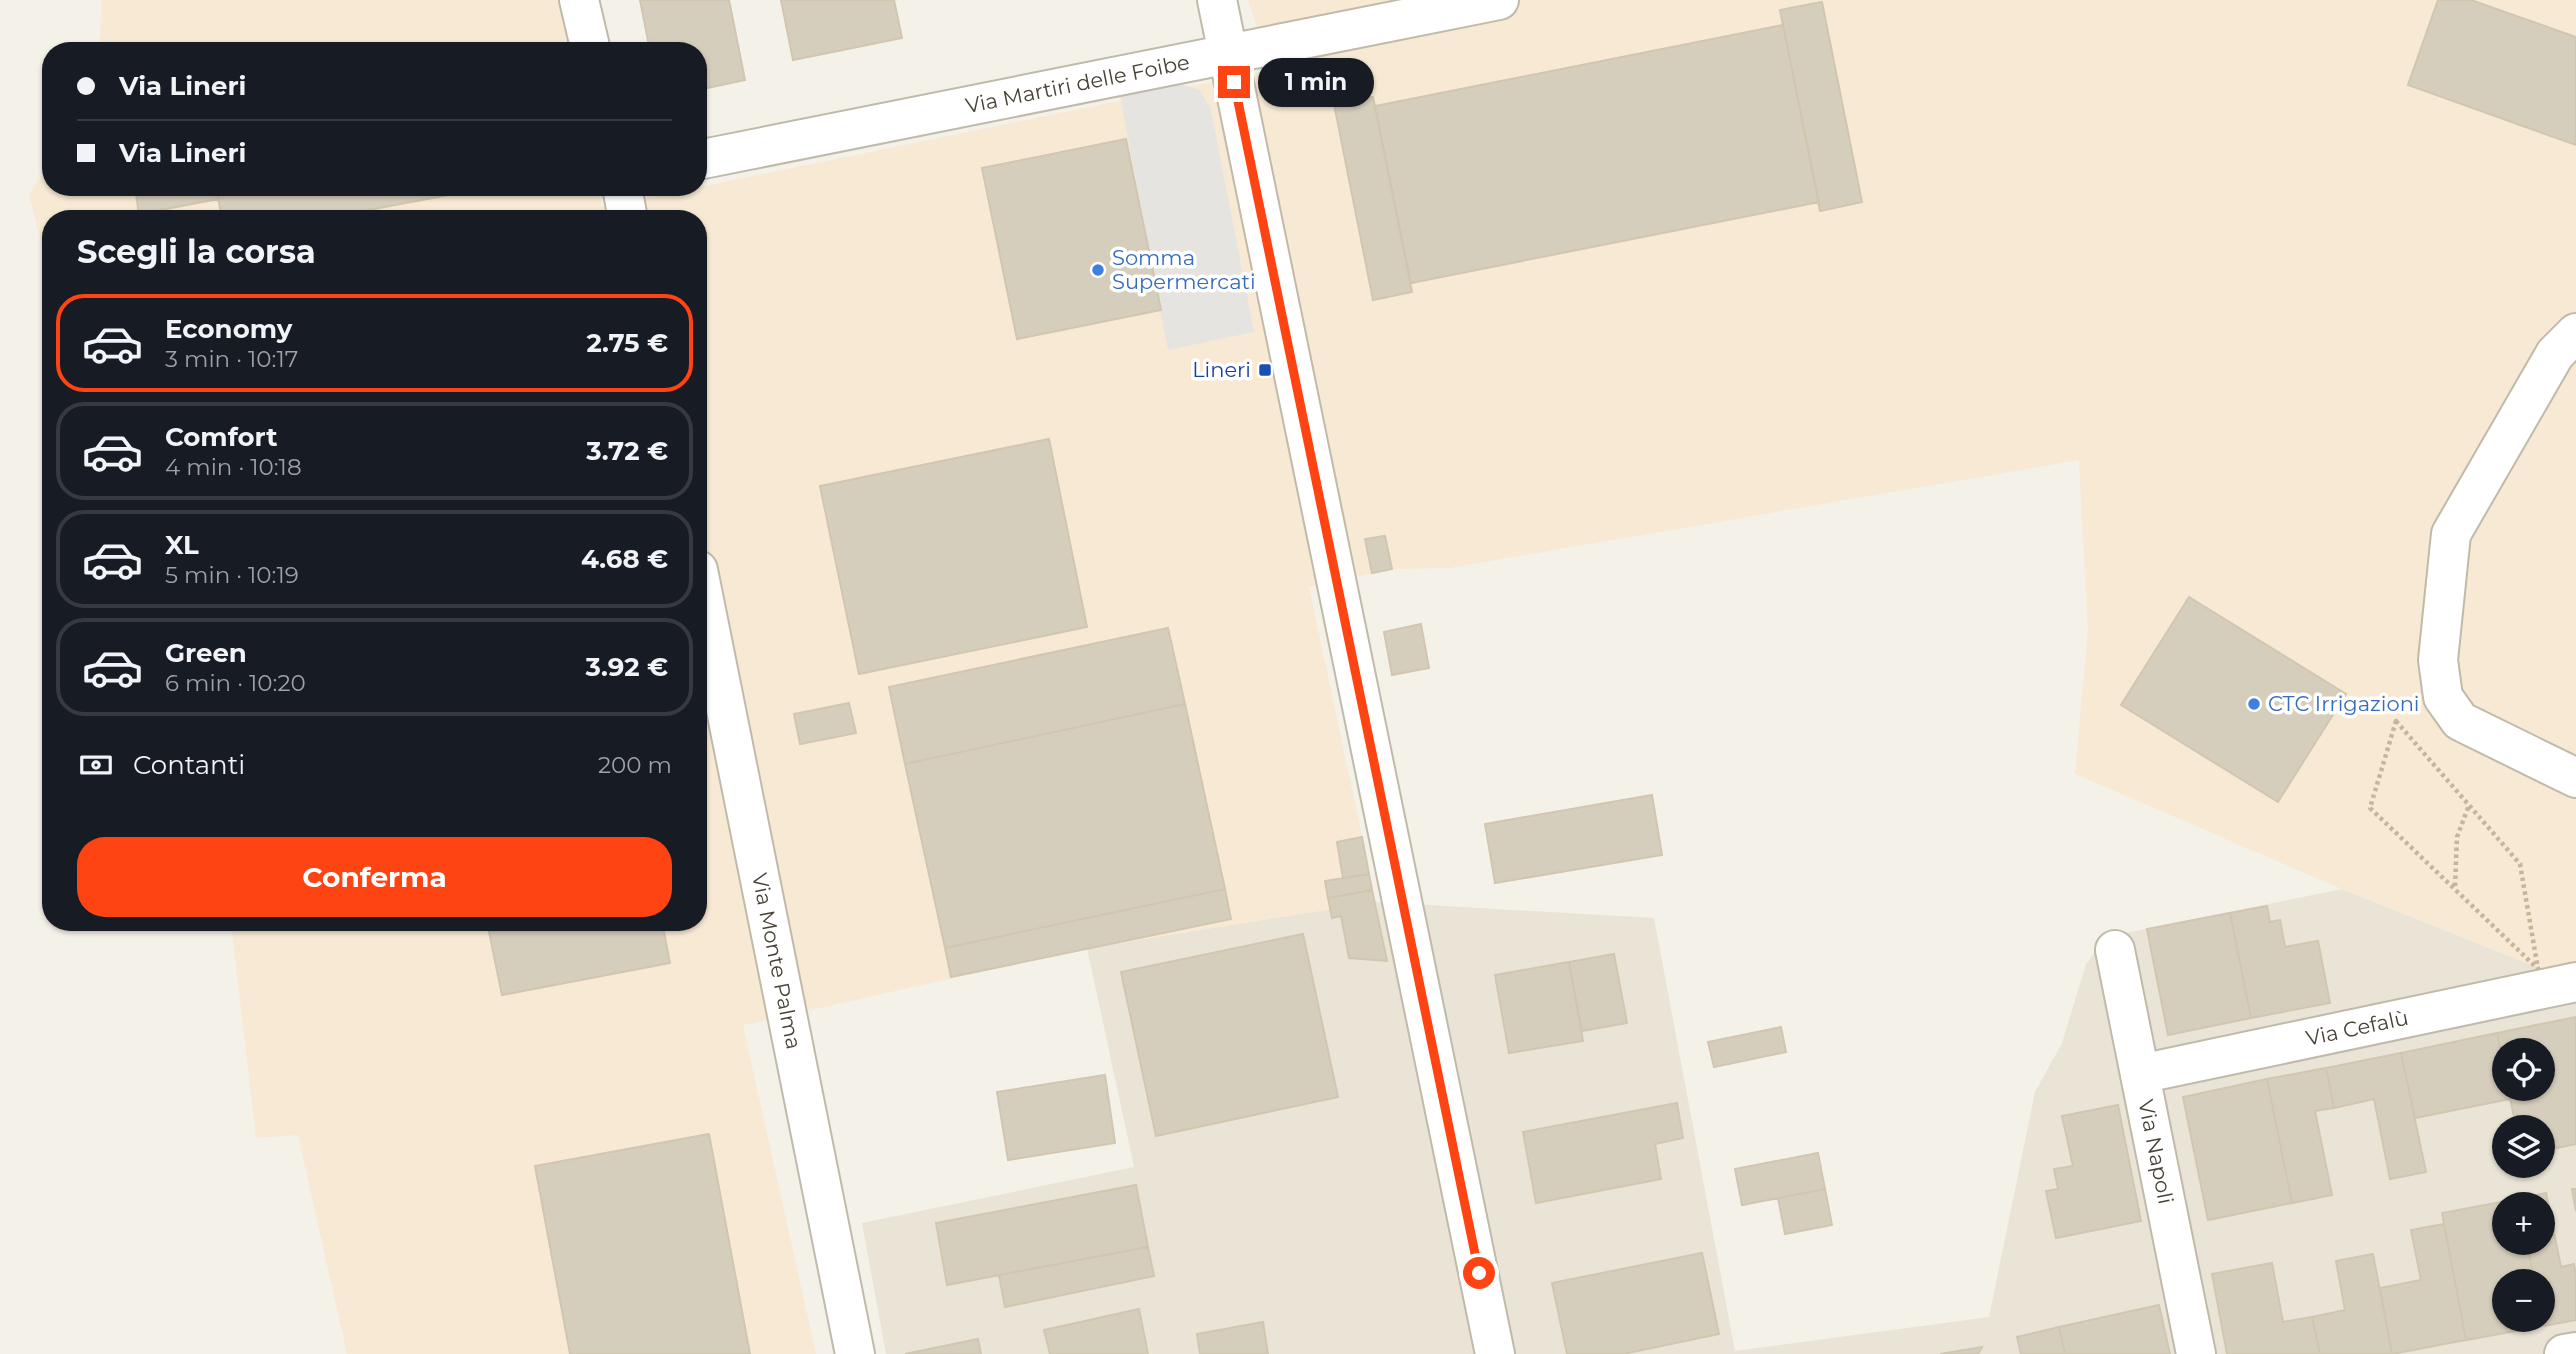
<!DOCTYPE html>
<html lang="it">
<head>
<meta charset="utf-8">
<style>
	:root { --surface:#171b24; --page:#20242c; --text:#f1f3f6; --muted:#9ea1a6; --line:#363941; --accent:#ff4414 }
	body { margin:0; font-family:Montserrat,sans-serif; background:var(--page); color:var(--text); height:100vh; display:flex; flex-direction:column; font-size:26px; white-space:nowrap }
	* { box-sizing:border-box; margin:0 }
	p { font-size:23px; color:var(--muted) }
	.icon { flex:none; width:38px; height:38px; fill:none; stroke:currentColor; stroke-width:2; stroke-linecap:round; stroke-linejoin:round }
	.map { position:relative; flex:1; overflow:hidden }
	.details { position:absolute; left:42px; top:210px; width:665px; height:721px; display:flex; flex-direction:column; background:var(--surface); border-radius:28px; box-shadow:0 2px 5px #0004 }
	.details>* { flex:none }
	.guide { position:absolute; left:42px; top:42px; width:665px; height:154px; border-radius:28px; box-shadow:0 2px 5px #0004; display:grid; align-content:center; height:154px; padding:0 35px; background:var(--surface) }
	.tools { position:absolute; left:2492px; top:1038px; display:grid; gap:14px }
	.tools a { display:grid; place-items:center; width:63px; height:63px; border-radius:50%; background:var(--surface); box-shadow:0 2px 5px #0004; font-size:35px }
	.end { position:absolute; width:32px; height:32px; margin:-16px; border:9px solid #ff4414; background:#fff; box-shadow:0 0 0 4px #fff }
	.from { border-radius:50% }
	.bubble { position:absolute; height:49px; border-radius:24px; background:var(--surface); box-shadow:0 2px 5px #0004; font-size:23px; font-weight:700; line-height:49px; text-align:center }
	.guide b { display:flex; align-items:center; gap:24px; height:66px; font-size:26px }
	.guide b+b { border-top:2px solid var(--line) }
	.guide i { width:18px; height:18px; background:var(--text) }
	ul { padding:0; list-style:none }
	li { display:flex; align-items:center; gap:21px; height:98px; margin:0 14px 10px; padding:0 21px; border:4px solid var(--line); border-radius:28px }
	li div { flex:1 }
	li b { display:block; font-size:26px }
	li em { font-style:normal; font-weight:700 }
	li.selected { border-color:var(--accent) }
	li>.icon { width:63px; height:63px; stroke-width:1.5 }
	h2 { padding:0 35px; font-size:32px; line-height:84px }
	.pay { display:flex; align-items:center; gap:18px; height:77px; padding:0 35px; font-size:26px }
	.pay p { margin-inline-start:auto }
	.button { display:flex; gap:14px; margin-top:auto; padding:14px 35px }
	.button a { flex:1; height:80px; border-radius:28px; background:var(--accent); color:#fff; font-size:28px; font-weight:700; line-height:80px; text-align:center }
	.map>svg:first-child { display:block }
</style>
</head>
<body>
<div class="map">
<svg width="2576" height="1354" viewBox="0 0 2576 1354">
	<rect width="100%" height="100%" fill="#f4f1e8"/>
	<!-- residential -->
	<path fill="#e9e4d6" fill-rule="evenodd" d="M2342,889l234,94v371h-1690l-24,-131 272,-56 -47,-219 289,-46 278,16 81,433 254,-34 46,-225 27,-49 24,-79 20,-27zM2504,1050h39v38h-39zM2504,1127h39v39h-39zM2504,1204h39v38h-39zM2504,1281h39v39h-39z"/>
	<!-- commercial -->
	<path fill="#f7e9d3" d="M102,0h458l10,51h-471z
		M1248,0h1328v983l-234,-94 -267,-115 13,-144 -9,-170 -630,108 -57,1 -83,18 67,315 -289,46 -344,77 73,329h-469l-49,-219 -42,3 -25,-216h467v-703h-647v62l-22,-87 22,-32v25h546l5,20 668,-137z"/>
	<!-- parking -->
	<path fill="#e6e4e0" d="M1179,84l21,6 11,20 43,222 -86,18 -48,-254z"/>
	<!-- building -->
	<path fill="#d6cebd" stroke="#d1c6b0" stroke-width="2" d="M640,0h89l16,80 -47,10v-39h-48z
		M781,0h113l8,38 -109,22z
		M2438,0h33l105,37v108l-168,-60z
		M1822,2l40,200 -42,9 -40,-201z
		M1783,25l36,177 -408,81 -36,-177z
		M1373,97l39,195 -39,8 -39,-196z
		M1126,139l35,171 -144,29 -35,-171z
		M135,187h81l3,12 -80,15z
		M216,187h275l-170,32h-99z
		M1049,439l38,188 -228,47 -39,-188z
		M1385,536l7,33 -20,4 -7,-34z
		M2189,597l157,97 -68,108 -157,-97z
		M1421,624l8,44 -37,7 -8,-43z
		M1168,628l17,76 -280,60 -16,-77z
		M849,703l7,30 -56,11 -6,-30z
		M1185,704l40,185 -280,59 -40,-184z
		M1652,795l10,60 -167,28 -10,-59z
		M1362,837l7,37 -26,4 -6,-36z
		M1369,874l3,16 -44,8 -3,-17z
		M1225,889l6,30 -280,58 -6,-29z
		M1372,890l15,71 -38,-3 -8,-42 -9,2 -4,-20z
		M2267,906l3,16 10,-2 5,27 33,-6 12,62 -79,15 -21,-105z
		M2230,913l21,105 -83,17 -21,-106z
		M487,922h175l8,41 -168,32z
		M1303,934l35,163 -182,39 -35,-164z
		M1614,954l13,69 -45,8 -13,-69z
		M1569,962l14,79 -74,12 -14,-78z
		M2576,1017v127l-33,7v-24h-27l-8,-39h35v-38h-39v19l-7,-36z
		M1781,1027l5,25 -72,15 -6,-25z
		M2497,1033l7,36v19h4l2,11 -95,19 -14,-65z
		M2401,1053l25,119 -36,7 -16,-80 -40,9 -8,-40z
		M2326,1068l8,40 -19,3 17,84 -40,8 -25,-124z
		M1105,1075l10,68 -107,17 -11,-68z
		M2267,1079l25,124 -84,17 -25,-123z
		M1677,1103l6,35 -28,6 6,35 -125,24 -13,-71z
		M2118,1105l23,116 -85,17 -10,-47 12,-2 -4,-20 19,-3 -11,-50z
		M709,1134l41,220h-180l-35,-188z
		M1818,1153l7,36 -83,16 -7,-36z
		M1136,1185l12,62 -201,38 -11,-62z
		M1825,1189l7,36 -47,9 -7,-36z
		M2572,1189h4v22z
		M2546,1193l15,74 13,-3 2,12v44l-33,6v-45h-9l-7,-39h16v-38h-24l-1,-5z
		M2518,1199l1,5h-15v38h23l7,39h-30v39h38l1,6 -77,14 -24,-127z
		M2444,1224l22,116 -74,14 -12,-66 41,-8 -10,-50z
		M1148,1247l6,29 -149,31 -6,-32z
		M1702,1253l17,81 -96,20h-56l-15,-71z
		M2373,1254l19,100h-72l-8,-37 33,-7 -9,-49z
		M2272,1263l11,59 29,-5 8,37h-93l-15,-80z
		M2159,1305l11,49h-105l-6,-27z
		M1139,1309l9,45h-98l-6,-24z
		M1263,1322l5,32h-68l-3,-20z
		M2059,1327l6,27h-44l-4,-17z
		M978,1339l3,15h-76z
		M1982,1347l-4,7h-38z"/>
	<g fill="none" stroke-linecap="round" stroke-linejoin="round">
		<defs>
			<g id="minor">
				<path d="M579,0l12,51"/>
				<path id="s1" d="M698,160l801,-160"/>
				<path d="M622,187l6,32"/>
				<path d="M2576,333l-21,21 -104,180 -13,126 5,37 17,24 116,57"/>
				<path id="s2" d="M698,570l157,784"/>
				<path id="s3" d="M2115,950l81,404"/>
				<path id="s4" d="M2140,1074l436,-92"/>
				<path d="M2564,1354l12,-2"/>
			</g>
			<path id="tertiary" d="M1217,0l278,1354"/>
		</defs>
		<!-- minor casing -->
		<use href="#minor" stroke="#c0baaa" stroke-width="42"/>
		<!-- tertiary casing -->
		<use href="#tertiary" stroke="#c0baaa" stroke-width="42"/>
		<!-- path -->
		<path stroke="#c3b79b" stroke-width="4.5" stroke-dasharray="3.5 3.5" stroke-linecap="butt" d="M2396,721l124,143 18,105 -168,-161z
			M2455,886l2,-49 12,-32"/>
		<!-- minor -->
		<use href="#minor" stroke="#fff" stroke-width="38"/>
		<!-- tertiary -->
		<use href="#tertiary" stroke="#fff" stroke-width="38"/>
	</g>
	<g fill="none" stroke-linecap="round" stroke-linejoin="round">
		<!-- route -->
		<path stroke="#ff4414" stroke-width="9" d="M1234,82l245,1191"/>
	</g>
	<!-- markers -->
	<g fill="#3f7fe0" stroke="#fff" stroke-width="2.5">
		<circle cx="1098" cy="270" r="7"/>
		<circle cx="2254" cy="704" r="7"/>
	</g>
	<rect fill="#1a4fb4" stroke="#fff" stroke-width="2.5" x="1258" y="363" width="14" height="14" rx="3.5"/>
	<g text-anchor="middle" stroke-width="7" stroke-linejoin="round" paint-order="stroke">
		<!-- street labels -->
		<g font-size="21" fill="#484236" stroke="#fff">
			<text dy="7" stroke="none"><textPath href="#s1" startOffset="387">Via Martiri delle Foibe</textPath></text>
			<text dy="7" stroke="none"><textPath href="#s2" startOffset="399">Via Monte Palma</textPath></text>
			<text dy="7" stroke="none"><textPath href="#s4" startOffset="222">Via Cefalù</textPath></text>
			<text dy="7" stroke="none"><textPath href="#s3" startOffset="206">Via Napoli</textPath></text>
		</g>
		<!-- shop labels -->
		<g font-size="21" fill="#366cbe" stroke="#fff" text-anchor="start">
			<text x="1112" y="265">Somma<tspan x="1112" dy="24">Supermercati</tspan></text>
			<text x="2268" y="711">CTC Irrigazioni</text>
		</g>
		<!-- transit labels -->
		<g font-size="21" fill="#164399" stroke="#fff" text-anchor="end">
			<text x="1251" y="377">Lineri</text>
		</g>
	</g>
</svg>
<div class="tools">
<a><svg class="icon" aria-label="locate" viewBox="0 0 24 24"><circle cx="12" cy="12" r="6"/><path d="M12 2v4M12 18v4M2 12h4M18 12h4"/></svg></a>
<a><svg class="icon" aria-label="layers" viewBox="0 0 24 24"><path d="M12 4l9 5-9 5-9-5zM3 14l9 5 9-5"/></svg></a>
<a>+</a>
<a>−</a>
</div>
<i class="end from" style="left:1479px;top:1273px"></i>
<i class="end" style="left:1234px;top:82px"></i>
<div class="bubble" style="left:1258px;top:58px;width:116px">1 min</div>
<div class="guide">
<b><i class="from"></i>Via Lineri</b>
<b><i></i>Via Lineri</b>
</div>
<section class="details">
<h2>Scegli la corsa</h2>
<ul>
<li class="selected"><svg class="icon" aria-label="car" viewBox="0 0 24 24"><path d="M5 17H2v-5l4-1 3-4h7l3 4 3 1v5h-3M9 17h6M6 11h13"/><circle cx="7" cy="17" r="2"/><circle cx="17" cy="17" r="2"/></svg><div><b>Economy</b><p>3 min · 10:17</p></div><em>2.75 €</em></li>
<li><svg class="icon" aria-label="car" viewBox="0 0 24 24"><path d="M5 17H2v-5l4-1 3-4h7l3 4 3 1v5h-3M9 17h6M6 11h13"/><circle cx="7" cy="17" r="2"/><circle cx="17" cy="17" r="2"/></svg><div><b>Comfort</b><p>4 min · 10:18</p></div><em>3.72 €</em></li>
<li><svg class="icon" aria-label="car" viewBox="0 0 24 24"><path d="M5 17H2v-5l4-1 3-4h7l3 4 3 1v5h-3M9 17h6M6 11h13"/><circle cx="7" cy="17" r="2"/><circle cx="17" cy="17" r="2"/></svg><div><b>XL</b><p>5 min · 10:19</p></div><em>4.68 €</em></li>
<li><svg class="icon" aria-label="car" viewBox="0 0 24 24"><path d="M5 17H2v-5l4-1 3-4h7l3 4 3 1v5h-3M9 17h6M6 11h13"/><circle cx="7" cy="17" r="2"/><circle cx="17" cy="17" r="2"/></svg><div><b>Green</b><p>6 min · 10:20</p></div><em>3.92 €</em></li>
</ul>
<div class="pay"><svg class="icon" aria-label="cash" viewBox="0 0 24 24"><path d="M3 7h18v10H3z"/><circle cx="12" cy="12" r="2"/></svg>Contanti<p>200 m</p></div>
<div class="button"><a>Conferma</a></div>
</section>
</div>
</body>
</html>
